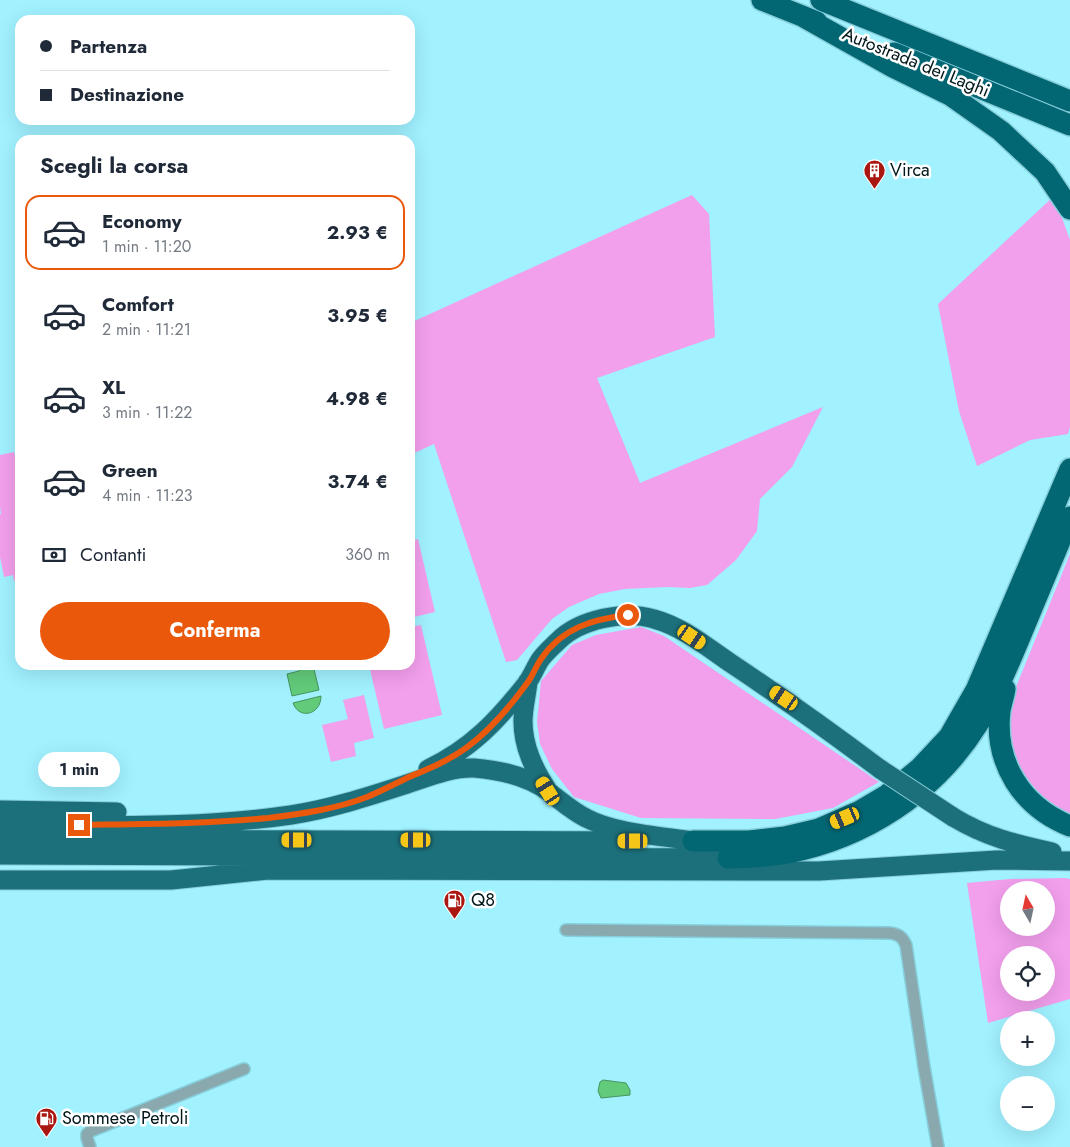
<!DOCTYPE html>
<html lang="it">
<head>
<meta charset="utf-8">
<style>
	:root { --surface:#fff; --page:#f6f6f7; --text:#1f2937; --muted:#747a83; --line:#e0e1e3; --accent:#ea580c }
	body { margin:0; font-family:Jost,sans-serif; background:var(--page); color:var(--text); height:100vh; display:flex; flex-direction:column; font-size:19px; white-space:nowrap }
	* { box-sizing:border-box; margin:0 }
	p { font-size:16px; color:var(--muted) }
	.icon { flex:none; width:28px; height:28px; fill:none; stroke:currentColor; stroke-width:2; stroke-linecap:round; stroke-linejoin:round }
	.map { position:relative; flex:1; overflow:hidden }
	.panel { position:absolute; left:15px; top:135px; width:400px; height:535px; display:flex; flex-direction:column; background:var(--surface); border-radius:15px; box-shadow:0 5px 20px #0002 }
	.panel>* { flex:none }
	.hud { position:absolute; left:15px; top:15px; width:400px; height:110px; border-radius:15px; box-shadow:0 5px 20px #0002; display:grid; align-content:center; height:110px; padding:0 25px; background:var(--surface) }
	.needle { width:32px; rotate:351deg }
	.tools { position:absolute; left:1000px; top:881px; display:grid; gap:10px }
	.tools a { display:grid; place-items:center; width:55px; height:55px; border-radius:50%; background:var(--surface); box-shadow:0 5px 20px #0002; font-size:25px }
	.end { position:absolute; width:22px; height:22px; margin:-11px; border:6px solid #ea580c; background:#fff; box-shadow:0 0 0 2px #fff }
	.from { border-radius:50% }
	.bubble { position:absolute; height:35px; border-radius:18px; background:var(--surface); box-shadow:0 5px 20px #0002; font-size:16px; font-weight:700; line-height:35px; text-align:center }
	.car { position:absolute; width:15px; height:30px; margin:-15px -8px; border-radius:6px; box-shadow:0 0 4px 1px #0007; background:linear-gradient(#f5c518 24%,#345 0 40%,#f5c518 0 76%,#345 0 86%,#f5c518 0) }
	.hud b { display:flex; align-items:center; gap:18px; height:48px; font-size:19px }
	.hud b+b { border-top:1px solid var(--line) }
	.hud i { width:12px; height:12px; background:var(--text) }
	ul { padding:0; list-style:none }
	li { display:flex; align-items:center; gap:15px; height:75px; margin:0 10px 8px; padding:0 15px; border:2px solid transparent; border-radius:15px }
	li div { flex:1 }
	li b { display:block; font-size:19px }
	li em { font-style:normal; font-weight:700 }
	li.active { border-color:var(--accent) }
	li>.icon { width:45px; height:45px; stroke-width:1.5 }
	h2 { padding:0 25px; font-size:22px; line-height:60px }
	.pay { display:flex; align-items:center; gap:12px; height:55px; padding:0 25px; font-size:19px }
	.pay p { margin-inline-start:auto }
	.button { display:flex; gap:10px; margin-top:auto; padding:10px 25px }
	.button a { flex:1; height:58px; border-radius:30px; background:var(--accent); color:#fff; font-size:20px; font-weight:700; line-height:58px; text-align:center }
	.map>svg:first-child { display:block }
</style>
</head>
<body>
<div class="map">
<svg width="1070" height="1147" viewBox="0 0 1070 1147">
	<rect width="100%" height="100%" fill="#a1f1ff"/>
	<!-- green -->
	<path fill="#f29fec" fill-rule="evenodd" d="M692,195l17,19 6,123 -118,41 43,105 183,-76 -31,60 -32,32 -3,32 -21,29 -29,25 -17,3 -23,-1 -42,2 -26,5 -30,13 -17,12 -35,41 -11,2 -72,-218 -24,11v-132z
		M1054,196l16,44v187l-2,7 -38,6 -53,26 -18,-55 -21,-107z
		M14,452l6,26v101l-6,2 -1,-6 -9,2 -4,-20v-43h1l-1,-8v-51z
		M418,539l17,73 -25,6v-77z
		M1070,554v264l-50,-37 -17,-62z
		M421,625l21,90 -58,14 -15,-64h41v-38z
		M641,627l23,9 215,146 -46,26 -58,11 -134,-1 -67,-21 -22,-28 -12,-25 -3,-22 4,-41 31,-36 24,-10z
		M364,695l10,43 -20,5 2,13 -25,6 -9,-37 26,-6 -5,-19z
		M1064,878l6,1v120l-82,24 -21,-140 43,-4zM1009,890h37v38h-37zM1009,955h37v37h-37z"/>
	<!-- water -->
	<path fill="#62cb7a" stroke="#45955e" d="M299,665h14l6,25 -27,6 -5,-22 12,-3z
		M321,696c0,19 -22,24 -28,7z
		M603,1080l23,3 4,7v5l-29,3 -3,-7 2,-9z"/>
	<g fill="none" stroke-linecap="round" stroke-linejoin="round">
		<defs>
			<path id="minor" d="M566,930l323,3c9,1 13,3 17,12l18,122 14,80
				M90,1147l-3,-9v-4l4,-3 153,-62"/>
			<path id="trunk" d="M528,681c-1,13 -5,27 -5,40 0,26 11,48 25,70
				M428,769c43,-20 70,-49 99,-86 5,-7 8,-15 13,-23 5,-7 12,-13 18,-19 22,-22 67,-31 96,-22 29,8 53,28 78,45 51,34 100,69 148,105
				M0,810l117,2
				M953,817c33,20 62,27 99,35
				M0,826c97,-1 195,3 291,-11 39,-6 76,-18 113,-30 22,-7 47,-18 70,-17 25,2 54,8 75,24 12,9 23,19 37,26 28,15 75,18 107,23
				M0,839l634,2
				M0,855l728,3
				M0,880h171l97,-10 551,1 178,-11 73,1"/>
			<path id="motorway" d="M762,0l55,22
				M821,0l249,101
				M804,17l89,50 57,28 51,36 44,41 25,37
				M894,53l176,72
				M1005,689c-1,7 -4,15 -5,22 -6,52 22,96 70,115
				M693,841h56l36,-4 34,-8 39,-17 29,-17 33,-27 29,-31 27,-47 94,-221
				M728,858c101,1 196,-48 250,-134 19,-31 33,-65 47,-99 15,-36 30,-72 45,-108"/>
		</defs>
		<!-- minor casing -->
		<use href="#minor" stroke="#87cedb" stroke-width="14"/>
		<!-- trunk casing -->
		<use href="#trunk" stroke="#87cedb" stroke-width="21"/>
		<!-- motorway casing -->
		<use href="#motorway" stroke="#87cedb" stroke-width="24"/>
		<!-- minor -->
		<use href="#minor" stroke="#89a9af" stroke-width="11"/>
		<!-- trunk -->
		<use href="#trunk" stroke="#1c707b" stroke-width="19"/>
		<!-- motorway -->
		<use href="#motorway" stroke="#026773" stroke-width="21"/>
		<defs>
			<path id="trunk-bridge" d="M880,769l73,48"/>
		</defs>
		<!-- trunk-bridge casing -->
		<use href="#trunk-bridge" stroke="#87cedb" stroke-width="21" stroke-linecap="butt"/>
		<!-- trunk-bridge -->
		<use href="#trunk-bridge" stroke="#1c707b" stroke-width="19"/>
	</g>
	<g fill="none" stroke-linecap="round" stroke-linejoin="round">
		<!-- route -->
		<path stroke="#ea580c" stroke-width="6" d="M79,825c63,-1 126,-1 189,-7 33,-4 68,-9 99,-21 14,-6 28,-13 42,-20 19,-8 39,-16 57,-29 22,-16 46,-44 62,-66 5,-7 8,-16 13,-23 21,-31 52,-40 87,-44"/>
	</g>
	<!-- icons -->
	<defs>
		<symbol id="building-pin" viewBox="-11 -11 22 30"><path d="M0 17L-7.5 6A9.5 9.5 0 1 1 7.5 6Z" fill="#a91710" stroke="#fff"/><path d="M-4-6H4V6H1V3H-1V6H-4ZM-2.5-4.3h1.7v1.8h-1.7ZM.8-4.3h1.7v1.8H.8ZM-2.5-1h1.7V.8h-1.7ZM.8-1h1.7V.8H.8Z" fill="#fff"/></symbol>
		<symbol id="fuel-pin" viewBox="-11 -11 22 30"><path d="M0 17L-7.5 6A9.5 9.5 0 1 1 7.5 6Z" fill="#a91710" stroke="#fff"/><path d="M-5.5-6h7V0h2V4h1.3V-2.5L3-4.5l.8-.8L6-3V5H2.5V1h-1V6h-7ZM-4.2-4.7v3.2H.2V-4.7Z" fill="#fff"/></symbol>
	</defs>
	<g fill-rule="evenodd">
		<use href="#building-pin" x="862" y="158" width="25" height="34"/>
		<use href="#fuel-pin" x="442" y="888" width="25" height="34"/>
		<use href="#fuel-pin" x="34" y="1106" width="25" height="34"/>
	</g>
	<g text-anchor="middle" stroke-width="5" stroke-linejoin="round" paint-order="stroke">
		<!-- street labels -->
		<g font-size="18" fill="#00171b" stroke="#fff">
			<text transform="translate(916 62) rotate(22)" y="6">Autostrada dei Laghi</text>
		</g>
		<!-- poi labels -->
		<g font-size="18" fill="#00171b" stroke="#fff" text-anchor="start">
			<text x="890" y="176">Virca</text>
			<text x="471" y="906">Q8</text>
			<text x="62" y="1124">Sommese Petroli</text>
		</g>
	</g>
</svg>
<div class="tools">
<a><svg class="needle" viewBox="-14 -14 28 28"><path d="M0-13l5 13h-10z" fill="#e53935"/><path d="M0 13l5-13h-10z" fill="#747a83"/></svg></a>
<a><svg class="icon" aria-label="locate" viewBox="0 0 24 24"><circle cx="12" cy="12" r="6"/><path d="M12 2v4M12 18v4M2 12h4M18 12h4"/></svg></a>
<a>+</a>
<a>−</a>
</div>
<i class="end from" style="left:628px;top:615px"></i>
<i class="end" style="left:79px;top:825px"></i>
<div class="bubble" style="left:38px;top:752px;width:82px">1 min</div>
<i class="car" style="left:692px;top:637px;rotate:124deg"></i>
<i class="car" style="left:784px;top:698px;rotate:304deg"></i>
<i class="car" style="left:548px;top:791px;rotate:328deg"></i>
<i class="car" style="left:845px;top:818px;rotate:247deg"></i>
<i class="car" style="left:297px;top:840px;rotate:270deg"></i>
<i class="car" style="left:416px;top:840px;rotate:270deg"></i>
<i class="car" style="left:633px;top:841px;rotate:270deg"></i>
<div class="hud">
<b><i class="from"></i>Partenza</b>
<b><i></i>Destinazione</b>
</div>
<section class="panel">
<h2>Scegli la corsa</h2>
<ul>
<li class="active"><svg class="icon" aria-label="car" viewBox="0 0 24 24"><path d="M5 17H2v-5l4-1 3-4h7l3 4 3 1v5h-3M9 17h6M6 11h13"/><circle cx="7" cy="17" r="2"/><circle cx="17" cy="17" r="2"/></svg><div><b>Economy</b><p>1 min · 11:20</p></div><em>2.93 €</em></li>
<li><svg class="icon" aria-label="car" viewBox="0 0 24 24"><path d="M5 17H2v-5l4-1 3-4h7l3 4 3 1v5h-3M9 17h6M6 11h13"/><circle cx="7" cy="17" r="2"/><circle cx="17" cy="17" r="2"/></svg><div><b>Comfort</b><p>2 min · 11:21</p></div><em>3.95 €</em></li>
<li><svg class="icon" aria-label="car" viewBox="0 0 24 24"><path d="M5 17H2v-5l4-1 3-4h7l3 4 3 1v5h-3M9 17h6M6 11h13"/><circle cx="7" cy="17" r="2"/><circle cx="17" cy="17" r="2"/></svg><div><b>XL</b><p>3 min · 11:22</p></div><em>4.98 €</em></li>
<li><svg class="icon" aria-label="car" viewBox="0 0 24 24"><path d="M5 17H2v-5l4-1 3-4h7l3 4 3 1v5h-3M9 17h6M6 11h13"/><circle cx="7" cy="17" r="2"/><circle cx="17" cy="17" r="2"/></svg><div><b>Green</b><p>4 min · 11:23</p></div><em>3.74 €</em></li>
</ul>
<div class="pay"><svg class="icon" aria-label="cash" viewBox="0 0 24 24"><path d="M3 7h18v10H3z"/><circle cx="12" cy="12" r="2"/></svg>Contanti<p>360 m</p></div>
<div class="button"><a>Conferma</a></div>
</section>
</div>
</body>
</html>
